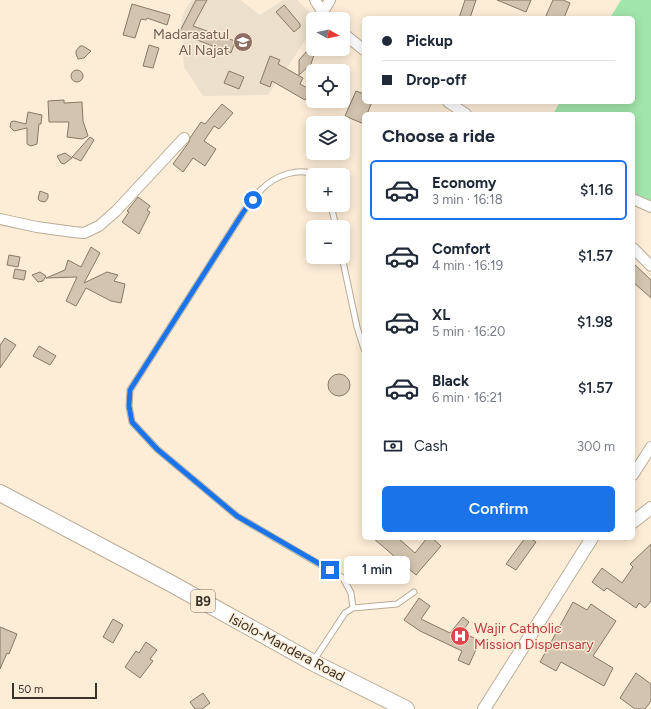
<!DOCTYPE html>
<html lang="en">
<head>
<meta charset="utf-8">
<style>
	:root { --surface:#fff; --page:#f2f2f3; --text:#1f2937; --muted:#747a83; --line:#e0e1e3; --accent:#1a73e8 }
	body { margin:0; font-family:Figtree,sans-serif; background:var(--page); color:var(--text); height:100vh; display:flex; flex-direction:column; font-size:15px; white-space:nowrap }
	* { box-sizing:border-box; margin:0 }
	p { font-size:13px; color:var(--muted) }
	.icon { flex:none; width:22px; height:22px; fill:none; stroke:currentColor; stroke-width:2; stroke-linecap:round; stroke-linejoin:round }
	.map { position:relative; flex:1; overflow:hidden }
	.panel { position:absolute; left:362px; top:112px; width:273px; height:428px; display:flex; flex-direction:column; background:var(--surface); border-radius:6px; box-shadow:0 2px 10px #0003 }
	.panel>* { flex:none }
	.banner { position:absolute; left:362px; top:16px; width:273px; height:88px; border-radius:6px; box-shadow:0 2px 10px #0003; display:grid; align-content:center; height:88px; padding:0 20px; background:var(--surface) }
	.needle { width:26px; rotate:98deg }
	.buttons { position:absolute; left:306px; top:12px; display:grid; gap:8px }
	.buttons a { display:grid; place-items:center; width:44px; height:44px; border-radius:6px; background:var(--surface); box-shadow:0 2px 10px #0003; font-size:20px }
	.scale { position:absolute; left:12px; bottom:10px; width:85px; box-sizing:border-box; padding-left:4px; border:2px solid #3a332b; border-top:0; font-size:11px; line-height:14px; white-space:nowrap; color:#3a332b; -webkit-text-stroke:3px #fdedd7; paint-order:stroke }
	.end { position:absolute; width:18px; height:18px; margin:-9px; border:5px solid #1a73e8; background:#fff; box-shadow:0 0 0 2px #fff }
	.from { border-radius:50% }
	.bubble { position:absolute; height:28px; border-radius:6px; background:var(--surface); box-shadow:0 2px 10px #0003; font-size:13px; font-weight:600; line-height:28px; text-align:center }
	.banner b { display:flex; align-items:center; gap:14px; height:38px; font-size:15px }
	.banner b+b { border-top:1px solid var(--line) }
	.banner i { width:10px; height:10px; background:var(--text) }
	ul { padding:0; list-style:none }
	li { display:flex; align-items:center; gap:12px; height:60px; margin:0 8px 6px; padding:0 12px; border:2px solid transparent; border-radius:6px }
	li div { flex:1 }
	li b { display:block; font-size:15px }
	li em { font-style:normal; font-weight:600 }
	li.on { border-color:var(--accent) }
	li>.icon { width:36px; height:36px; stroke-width:1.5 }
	h2 { padding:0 20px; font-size:18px; line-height:48px }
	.pay { display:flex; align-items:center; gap:10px; height:44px; padding:0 20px; font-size:15px }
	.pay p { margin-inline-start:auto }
	.cta { display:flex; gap:8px; margin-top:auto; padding:8px 20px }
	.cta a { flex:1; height:46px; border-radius:6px; background:var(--accent); color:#fff; font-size:16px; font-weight:600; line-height:46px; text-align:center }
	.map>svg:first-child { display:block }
</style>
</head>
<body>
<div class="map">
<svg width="651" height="709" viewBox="0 0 651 709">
	<rect width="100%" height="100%" fill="#fdedd7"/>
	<!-- education -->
	<path fill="#ecdfcc" d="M192,0h48l20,15 23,-15h14l19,19h-3v9l-18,28 -27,39 -65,1 -19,-29 -3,-45 4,-12z"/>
	<!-- green -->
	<path fill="#a2e5ab" d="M621,0h30v207l-18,-12v-81h-80l7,-12h73v-84h-23z"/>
	<!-- building -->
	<path fill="#d3c4af" stroke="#877966" d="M196,0h11l-14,26 42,15 -4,12 -52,-20z
		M465,0h11l-6,18h-11z
		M497,0h34l-5,12z
		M553,0h10l7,3 -6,15h-19z
		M132,4l38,11 -3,10 -20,-7 -1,2 -5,-1 -6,19 -12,-3z
		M284,5l16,19v3l-6,5 -18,-20z
		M313,44v5h3l-5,15 -12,11v-15z
		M149,45l10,3 -6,20 -10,-2z
		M80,46h3l8,5 -7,7 -6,1 -2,-5v-3z
		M270,56l10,4 -2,4 25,14 -3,6 11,6 -6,10 -33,-19 -2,6 -10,-4z
		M71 76a6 6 0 1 1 12 0a6 6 0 1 1-12 0Z
		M229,71l15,6 -5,12 -15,-6z
		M356,91l8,3v8h8l-5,12h-3v10l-19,-8z
		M64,100v3l18,-1 1,19 5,15 -6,3 -15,-2 2,-15h-20l-1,-21z
		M222,104l11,9 -14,16 -5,-3 -10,15 12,8 -11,17 -12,-8 -10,14 -10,-8 16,-22 1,-4 11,-16 4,2z
		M28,112l14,3 -1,9h-2l-2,20 -6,2 -4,-2v-16l-13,3 -4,-4 1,-5 3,-1 12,3z
		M90,137l4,3 -13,21 -9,-4z
		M65,153l7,5 -8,6 -3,-1 -4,-7z
		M40,191l8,3v4l-3,4 -5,-1 -2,-2z
		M138,197l12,9 -3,4 3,2 -11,22 -17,-12 7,-10 -2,-1z
		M91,247l9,6 -16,30 23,-11 11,3 -4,6 11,3 -4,19 -10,-2 -25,-13 -10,18 -10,-5 11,-24 -31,1 19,-8 3,-10 13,7z
		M9,255l11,2 -2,10 -11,-2z
		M633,263l18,17v18l-18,-16z
		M15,269l11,2 -2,9 -11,-2z
		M40,272l6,4 -3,5 -5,1 -6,-7z
		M5,338l11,7 -16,23v-23z
		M39,346l17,10 -6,9 -17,-9z
		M328 385a11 11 0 1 1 22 0a11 11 0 1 1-22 0Z
		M373,538h25l17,15 12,-15h5l9,8 -25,29z
		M525,538h5l6,4 -20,28 -10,-6z
		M651,544v57l-6,7 -6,-5 -3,5 -29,-20 -3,3 -12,-9 10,-14 20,15 11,-16 -3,-3z
		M419,598l11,8 -9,13 29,14 13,-16 6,5 -7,10 18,9 -11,24 -11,-5 4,-9 -42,-20 -16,-11z
		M573,602l14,8 4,-6 25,17 -23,35 20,12 -9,18 -43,-24 -5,9 -16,-9z
		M113,619l10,6 -10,18 -10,-6z
		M0,627l17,7 -8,20 -2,-1 -7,16z
		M146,642l11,8 -7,9 3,2 -13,17 -15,-11 11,-16 3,2z
		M636,673l15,11v17l-6,8h-10l-15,-11z
		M203,693l7,10 -8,6h-7l-5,-7z"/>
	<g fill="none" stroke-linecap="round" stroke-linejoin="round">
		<defs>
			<path id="service" d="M317,175c-18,-8 -41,0 -55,14 -7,6 -12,15 -18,22l-114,179 -1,16 3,16 25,27 80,67 106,62 8,15 2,15
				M331,205l5,22
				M342,257l15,70 7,22
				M314,660l31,-47 8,-5 44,-4 17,-12"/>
			<path id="minor" d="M315,0l12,19
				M323,12l7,-12
				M343,33l21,17
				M448,102l18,12
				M633,199l18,8
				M0,219l37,8 36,5 11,1 15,-7 17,-15 68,-73
				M633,248l18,18
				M633,475l18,-28"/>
			<path id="tertiary" d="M633,522l18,-14
				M484,709l108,-171"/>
			<path id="trunk" d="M0,493l172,91 140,78 94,47"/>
		</defs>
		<!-- service casing -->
		<use href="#service" stroke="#baab97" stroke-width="7"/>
		<!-- minor casing -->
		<use href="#minor" stroke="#baab97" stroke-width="12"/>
		<!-- tertiary casing -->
		<use href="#tertiary" stroke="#baab97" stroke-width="14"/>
		<!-- trunk casing -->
		<use href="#trunk" stroke="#baab97" stroke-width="18"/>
		<!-- service -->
		<use href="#service" stroke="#fff" stroke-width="5"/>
		<!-- minor -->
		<use href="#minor" stroke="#fff" stroke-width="10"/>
		<!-- tertiary -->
		<use href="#tertiary" stroke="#fff" stroke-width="12"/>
		<!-- trunk -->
		<use href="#trunk" stroke="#fff" stroke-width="16"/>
	</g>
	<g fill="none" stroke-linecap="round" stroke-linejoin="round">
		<!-- route -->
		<path stroke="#1a73e8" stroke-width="5" d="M253,200l-9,11 -114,179 -1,16 3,16 25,27 80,67 93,54"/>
	</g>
	<!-- icons -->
	<defs>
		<symbol id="school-disc" viewBox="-11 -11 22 22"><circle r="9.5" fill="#8d6e63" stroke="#fdedd7"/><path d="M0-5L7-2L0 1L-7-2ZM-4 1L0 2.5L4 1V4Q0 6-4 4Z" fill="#fff"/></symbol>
		<symbol id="hospital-disc" viewBox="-11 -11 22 22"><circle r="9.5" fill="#e0444e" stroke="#fdedd7"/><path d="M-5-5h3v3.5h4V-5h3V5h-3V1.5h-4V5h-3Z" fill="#fff"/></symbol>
	</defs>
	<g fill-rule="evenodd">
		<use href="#school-disc" x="232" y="31" width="22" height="22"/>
		<use href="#hospital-disc" x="449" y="625" width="22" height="22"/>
	</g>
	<g text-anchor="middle" stroke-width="3" stroke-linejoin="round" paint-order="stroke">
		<!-- shield labels -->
		<rect fill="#fdedd7" stroke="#746b5f" stroke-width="1" x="191" y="590" width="24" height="22" rx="3"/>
		<g font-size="13" font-weight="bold" fill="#3a332b">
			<text x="203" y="606">B9</text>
		</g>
		<!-- education labels -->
		<g font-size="14" fill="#785e54" stroke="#fdedd7" text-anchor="end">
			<text x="229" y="39">Madarasatul<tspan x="229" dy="16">Al Najat</tspan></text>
		</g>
		<!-- health labels -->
		<g font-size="14" fill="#be3a42" stroke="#fdedd7" text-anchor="start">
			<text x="474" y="633">Wajir Catholic<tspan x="474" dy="16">Mission Dispensary</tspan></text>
		</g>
		<!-- street labels -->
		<g font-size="14" fill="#3a332b" stroke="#fdedd7">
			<text transform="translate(287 647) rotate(28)" y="5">Isiolo-Mandera Road</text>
		</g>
	</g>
</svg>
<div class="buttons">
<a><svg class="needle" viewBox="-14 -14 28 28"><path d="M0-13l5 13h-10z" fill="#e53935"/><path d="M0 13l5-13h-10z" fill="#747a83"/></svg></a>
<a><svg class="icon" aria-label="locate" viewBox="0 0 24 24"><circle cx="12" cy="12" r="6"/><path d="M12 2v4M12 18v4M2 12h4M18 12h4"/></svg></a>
<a><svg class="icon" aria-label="layers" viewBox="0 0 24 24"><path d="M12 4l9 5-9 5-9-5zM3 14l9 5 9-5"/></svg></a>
<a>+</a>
<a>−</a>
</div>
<div class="scale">50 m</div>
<i class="end from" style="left:253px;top:200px"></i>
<i class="end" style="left:330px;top:570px"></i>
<div class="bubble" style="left:344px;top:556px;width:66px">1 min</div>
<div class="banner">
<b><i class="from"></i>Pickup</b>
<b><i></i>Drop-off</b>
</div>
<section class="panel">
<h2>Choose a ride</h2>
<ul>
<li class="on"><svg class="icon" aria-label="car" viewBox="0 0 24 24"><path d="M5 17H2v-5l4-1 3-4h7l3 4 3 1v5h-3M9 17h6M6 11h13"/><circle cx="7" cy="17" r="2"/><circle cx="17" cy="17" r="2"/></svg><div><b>Economy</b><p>3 min · 16:18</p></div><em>$1.16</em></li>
<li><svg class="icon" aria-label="car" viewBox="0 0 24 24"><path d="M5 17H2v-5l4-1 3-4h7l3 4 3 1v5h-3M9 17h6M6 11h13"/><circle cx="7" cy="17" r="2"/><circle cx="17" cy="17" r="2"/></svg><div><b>Comfort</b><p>4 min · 16:19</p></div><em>$1.57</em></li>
<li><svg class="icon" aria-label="car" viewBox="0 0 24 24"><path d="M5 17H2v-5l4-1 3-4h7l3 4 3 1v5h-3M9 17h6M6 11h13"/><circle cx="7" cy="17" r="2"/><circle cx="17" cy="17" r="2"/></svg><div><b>XL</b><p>5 min · 16:20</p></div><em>$1.98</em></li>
<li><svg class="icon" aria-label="car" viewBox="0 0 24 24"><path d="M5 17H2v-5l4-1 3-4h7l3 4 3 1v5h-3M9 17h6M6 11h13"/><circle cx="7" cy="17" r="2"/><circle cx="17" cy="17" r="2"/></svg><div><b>Black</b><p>6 min · 16:21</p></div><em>$1.57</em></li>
</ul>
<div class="pay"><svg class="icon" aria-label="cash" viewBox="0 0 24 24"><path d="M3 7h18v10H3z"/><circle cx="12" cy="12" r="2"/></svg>Cash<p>300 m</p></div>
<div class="cta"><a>Confirm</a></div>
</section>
</div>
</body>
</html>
